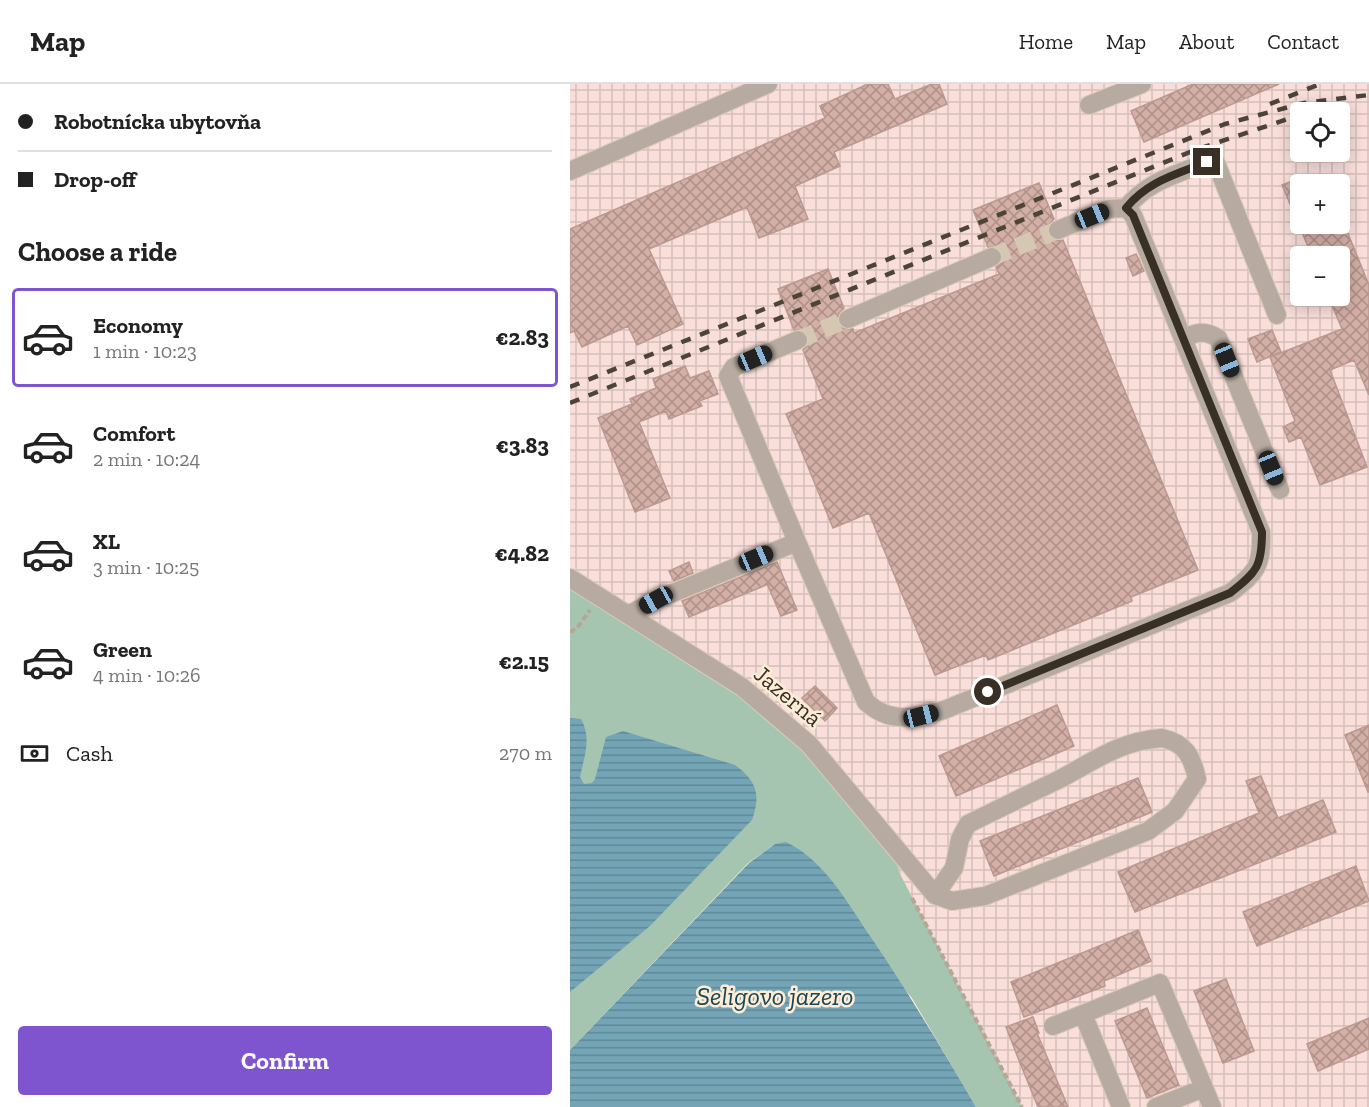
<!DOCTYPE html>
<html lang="en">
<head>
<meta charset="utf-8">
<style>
	:root { --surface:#fff; --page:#f2f2f2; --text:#222; --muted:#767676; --line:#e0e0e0; --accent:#7e55cf }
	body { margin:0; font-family:"Zilla Slab",serif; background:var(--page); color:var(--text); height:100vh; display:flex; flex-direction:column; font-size:22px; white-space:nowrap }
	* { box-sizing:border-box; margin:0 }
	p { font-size:20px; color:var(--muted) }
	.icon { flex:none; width:33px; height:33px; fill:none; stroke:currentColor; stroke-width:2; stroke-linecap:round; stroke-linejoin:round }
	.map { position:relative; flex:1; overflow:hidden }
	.sheet { display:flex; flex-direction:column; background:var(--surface); width:570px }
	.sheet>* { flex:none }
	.guide { display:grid; align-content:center; height:132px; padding:0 18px; background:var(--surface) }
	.tools { position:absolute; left:720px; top:18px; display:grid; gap:12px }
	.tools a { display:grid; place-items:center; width:60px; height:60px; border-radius:6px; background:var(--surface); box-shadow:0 3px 15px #0003; font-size:30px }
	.end { position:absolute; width:27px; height:27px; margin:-14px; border:8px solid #383025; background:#fff; box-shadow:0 0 0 3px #fff }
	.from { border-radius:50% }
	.car { position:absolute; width:18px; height:36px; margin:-18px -9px; border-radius:8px; box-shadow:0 0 4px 2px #0007; background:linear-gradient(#222 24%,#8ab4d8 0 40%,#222 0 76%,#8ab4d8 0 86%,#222 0) }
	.guide b { display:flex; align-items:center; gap:21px; height:57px; font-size:22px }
	.guide b+b { border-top:2px solid var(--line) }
	.guide i { width:15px; height:15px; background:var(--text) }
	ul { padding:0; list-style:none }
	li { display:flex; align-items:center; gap:18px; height:99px; margin:0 12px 9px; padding:0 6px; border:3px solid transparent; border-radius:6px }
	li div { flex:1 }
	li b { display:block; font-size:22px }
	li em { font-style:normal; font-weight:700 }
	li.active { border-color:var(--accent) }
	li>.icon { width:54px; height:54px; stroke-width:1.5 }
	h2 { padding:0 18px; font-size:27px; line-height:72px }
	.pay { display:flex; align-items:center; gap:15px; height:66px; padding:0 18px; font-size:22px }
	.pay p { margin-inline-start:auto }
	.primary-button { display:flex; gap:12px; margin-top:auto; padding:12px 18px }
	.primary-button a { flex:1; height:69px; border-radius:6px; background:var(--accent); color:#fff; font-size:24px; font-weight:700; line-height:69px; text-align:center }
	header { display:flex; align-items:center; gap:36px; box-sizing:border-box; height:84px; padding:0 30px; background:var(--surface); border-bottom:2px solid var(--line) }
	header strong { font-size:28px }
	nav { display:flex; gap:33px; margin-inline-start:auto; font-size:21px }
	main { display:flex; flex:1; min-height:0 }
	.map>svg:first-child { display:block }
</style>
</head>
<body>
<header>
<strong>Map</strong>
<nav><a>Home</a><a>Map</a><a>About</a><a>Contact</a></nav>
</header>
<main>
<section class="sheet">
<div class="guide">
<b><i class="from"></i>Robotnícka ubytovňa</b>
<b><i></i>Drop-off</b>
</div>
<h2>Choose a ride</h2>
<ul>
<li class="active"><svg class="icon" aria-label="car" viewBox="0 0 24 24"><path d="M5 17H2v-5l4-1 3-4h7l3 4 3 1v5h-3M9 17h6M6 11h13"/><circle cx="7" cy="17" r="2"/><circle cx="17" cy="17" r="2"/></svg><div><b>Economy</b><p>1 min · 10:23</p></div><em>€2.83</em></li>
<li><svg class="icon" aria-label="car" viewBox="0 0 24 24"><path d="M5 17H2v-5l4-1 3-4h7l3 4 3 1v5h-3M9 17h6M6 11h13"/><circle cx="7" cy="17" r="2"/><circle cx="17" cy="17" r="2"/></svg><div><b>Comfort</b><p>2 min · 10:24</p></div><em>€3.83</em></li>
<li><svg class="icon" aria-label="car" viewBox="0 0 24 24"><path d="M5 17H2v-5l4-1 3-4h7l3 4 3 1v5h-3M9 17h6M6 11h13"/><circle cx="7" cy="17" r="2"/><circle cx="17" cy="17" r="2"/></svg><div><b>XL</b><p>3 min · 10:25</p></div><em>€4.82</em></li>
<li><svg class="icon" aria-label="car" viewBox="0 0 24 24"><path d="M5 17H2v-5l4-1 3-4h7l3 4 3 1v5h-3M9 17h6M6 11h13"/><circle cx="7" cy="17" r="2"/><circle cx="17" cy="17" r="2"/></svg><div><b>Green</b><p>4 min · 10:26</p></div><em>€2.15</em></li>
</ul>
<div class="pay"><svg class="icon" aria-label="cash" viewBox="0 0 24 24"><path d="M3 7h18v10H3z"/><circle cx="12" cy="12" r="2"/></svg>Cash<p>270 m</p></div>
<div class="primary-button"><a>Confirm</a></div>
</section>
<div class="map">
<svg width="799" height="1023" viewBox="0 0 799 1023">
	<defs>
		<pattern id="industrial-grid" width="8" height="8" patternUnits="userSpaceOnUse" patternTransform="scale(1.5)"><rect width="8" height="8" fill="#f9deda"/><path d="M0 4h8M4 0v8" fill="none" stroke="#d6bfbb"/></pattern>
		<pattern id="water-rules" width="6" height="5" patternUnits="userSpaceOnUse" patternTransform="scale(1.5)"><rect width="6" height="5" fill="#74a5b7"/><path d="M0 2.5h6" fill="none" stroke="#608795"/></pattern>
		<pattern id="building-cross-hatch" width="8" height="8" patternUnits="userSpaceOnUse" patternTransform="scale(1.5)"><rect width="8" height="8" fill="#d3afa6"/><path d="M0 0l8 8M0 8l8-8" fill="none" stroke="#ac8f87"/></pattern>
	</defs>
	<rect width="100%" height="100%" fill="#feedd6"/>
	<!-- industrial -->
	<path fill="url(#industrial-grid)" fill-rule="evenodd" d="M0,0h799v1023h-347l-123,-235 -2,-25 -327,-269zM730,28h40v40h-40zM730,100h40v40h-40zM730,172h40v40h-40z"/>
	<!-- green -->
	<path fill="#a5c5b1" d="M0,494l172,109 155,160 2,25 123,235h-46l-64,-109 -137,-154 -27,19 -178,187z"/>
	<!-- water -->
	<path fill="url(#water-rules)" d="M0,634l11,1c11,19 3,38 -1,58l4,7 8,-1 3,-4 11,-42 17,-6 112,34c22,16 26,30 17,55l-102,106 -80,66z
		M216,758c38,18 61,60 84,94 38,56 72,113 106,171h-406v-57l179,-187 26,-19z"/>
	<!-- building -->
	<path fill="url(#building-cross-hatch)" stroke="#bb9890" stroke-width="1.5" d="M298,0h20l7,15 37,-15h7l8,20 -113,48 6,14 -45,20 13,33 -49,19 -12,-31 -98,42 34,75 -46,21 -9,-19 -46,21 -8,-16 -4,2v-104l255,-111 -5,-12z
		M623,0h86l-135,58 -13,-31z
		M730,94v46h44l25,61v110l-15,-35 -24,10 37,97 -47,18 -19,-48 -12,5 -6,-15 12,-6 -25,-64 72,-28 -14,-33h12v-40h-28l-30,-71z
		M469,99l15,36 -7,9 1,7 8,6 7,-1 135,330 -67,27 1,4 -144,59 -2,-5 -51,20 -66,-162 -36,15 -38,-93 -9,-21 37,-15 -20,-49 4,-4 2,-10 -5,-5 -10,-1 -16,-41 50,-20 16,39 -5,5 -1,10 4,5 11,1 1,4 145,-59 -3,-7 5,-4 1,-10 -4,-5 -10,-1 -15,-37z
		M566,170l8,17 -11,5 -7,-18z
		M702,246l9,22 -24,10 -9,-23z
		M115,282l5,12 19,-7 9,23 -19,7 3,5 -33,13 -3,-8 -27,11 31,76 -35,14 -37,-94 34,-14 -2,-5 26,-11 -3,-9z
		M119,478l4,11 -19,8 -5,-10z
		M207,478l20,48 -16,6 -13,-30 3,-3 -82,34 -7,-16z
		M245,602l22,22 -12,13 -23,-23z
		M487,621l17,41 -118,50 -17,-40z
		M799,641v67h-1l-23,-57z
		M691,692l17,42 45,-18 13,32 -201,80 -17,-40 141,-59 -13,-32z
		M568,694l14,34 -158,64 -14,-35z
		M786,782l13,35 -112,45 -14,-34z
		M568,846l13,31 -47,20 1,5 -81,31 -13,-35z
		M656,895l28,72 -31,12 -29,-72z
		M577,924l32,77 -32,13 -32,-77z
		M463,933l6,16h-2l31,74h-30l-18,-44 -14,-36z
		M799,934v31l-51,22 -11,-27z"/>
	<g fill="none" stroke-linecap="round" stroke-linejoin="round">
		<!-- minor-tunnel -->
		<path stroke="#d6c7b3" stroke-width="18" stroke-dasharray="18 9" stroke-linecap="butt" d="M422,173l66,-27
			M228,256l50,-21"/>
		<defs>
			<path id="minor" d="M519,21l53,-21
				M0,87l198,-87
				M556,124c22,-27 49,-33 81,-46l9,1 61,152
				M278,235l144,-62
				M613,254c15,-6 21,-8 35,0l62,152
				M227,458l-69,-166 6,-9 64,-27
				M0,494l172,109 67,57 126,151
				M58,531l28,-15 141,-58 69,160c24,22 49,16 78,8l286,-117c27,-21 32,-27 31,-61l-128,-317 -7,-7 -17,1 -51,21
				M592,654c23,5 30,18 35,41l-22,32 -27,20 -163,65 -33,5 -17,-6 19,-27 6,-29 8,-15c30,-15 61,-30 92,-45 36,-19 60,-38 102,-41z
				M513,930l38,93
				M483,942l107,-43 52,124
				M586,1023l48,-19"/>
		</defs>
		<!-- minor casing -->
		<use href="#minor" stroke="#dacbb6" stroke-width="20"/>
		<!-- path -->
		<path stroke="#b4a794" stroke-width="4" stroke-dasharray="6 3" stroke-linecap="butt" d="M0,548l7,-4 13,-18
			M342,814l110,209"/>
		<!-- minor -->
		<use href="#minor" stroke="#b7aba1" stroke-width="18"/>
		<!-- rail -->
		<path stroke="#4d4438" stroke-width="4.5" stroke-dasharray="10 10" stroke-linecap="butt" d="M700,20l50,-20
			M741,28l32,-7
			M0,303l655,-263 79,-21 65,-8
			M0,319l625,-253 105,-35"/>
	</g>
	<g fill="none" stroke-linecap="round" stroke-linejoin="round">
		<!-- route -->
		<path stroke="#383025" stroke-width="8" d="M418,608l242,-99c27,-21 32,-27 32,-61l-129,-317 -7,-7c22,-27 49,-33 81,-46"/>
	</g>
	<g text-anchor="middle" stroke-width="5" stroke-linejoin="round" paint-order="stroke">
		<!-- street labels -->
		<g font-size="24" fill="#383025" stroke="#feedd6">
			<text transform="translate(218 612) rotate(40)" y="8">Jazerná</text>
		</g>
		<!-- water labels -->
		<g font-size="26" font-style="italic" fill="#1b4654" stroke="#feedd6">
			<text x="205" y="921">Seligovo jazero</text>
		</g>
	</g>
</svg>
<div class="tools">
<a><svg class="icon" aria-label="locate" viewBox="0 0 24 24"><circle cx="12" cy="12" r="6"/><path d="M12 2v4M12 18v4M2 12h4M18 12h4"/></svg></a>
<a>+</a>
<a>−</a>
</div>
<i class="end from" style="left:418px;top:608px"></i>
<i class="end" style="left:637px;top:78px"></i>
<i class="car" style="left:522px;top:132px;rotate:68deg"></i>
<i class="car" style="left:185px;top:274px;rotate:67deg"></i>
<i class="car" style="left:657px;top:276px;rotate:158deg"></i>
<i class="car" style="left:701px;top:384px;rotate:158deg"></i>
<i class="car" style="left:186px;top:474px;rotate:67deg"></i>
<i class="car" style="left:86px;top:516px;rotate:241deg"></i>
<i class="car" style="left:351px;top:632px;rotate:76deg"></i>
</div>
</main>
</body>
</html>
